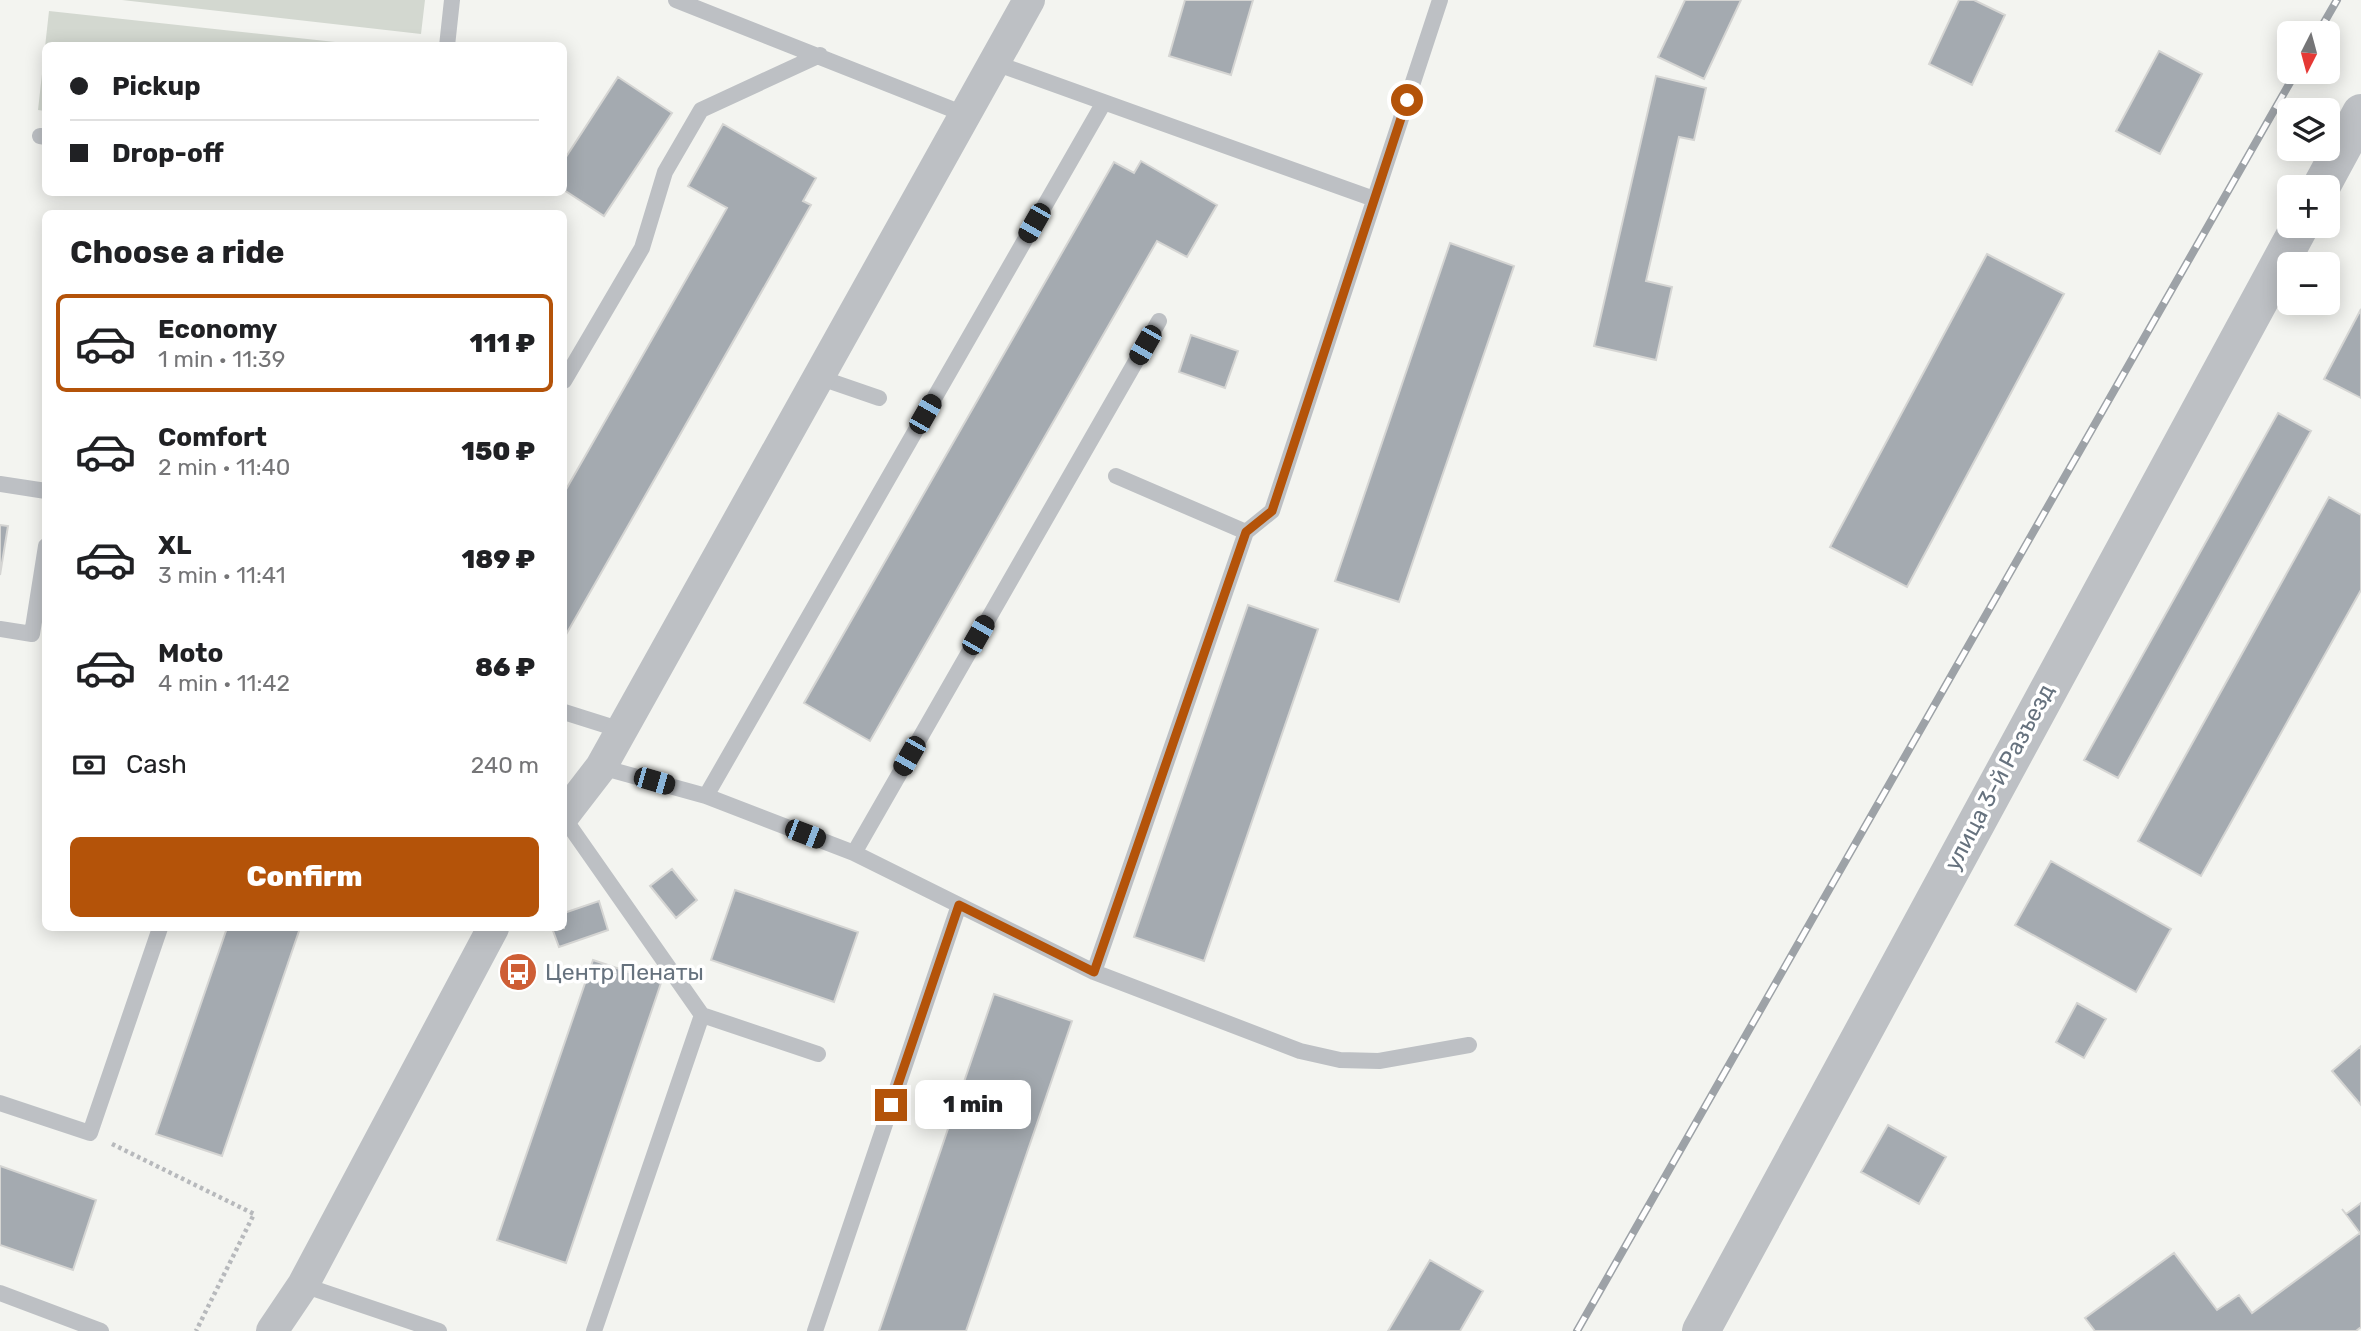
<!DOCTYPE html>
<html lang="en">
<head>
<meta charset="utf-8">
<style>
	:root { --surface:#fff; --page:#f2f2f2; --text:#202124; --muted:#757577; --line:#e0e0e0; --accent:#b45309 }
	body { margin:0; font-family:Rubik,sans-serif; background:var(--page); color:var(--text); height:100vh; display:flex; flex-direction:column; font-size:26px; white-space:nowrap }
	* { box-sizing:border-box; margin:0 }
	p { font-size:23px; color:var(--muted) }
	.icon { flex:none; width:38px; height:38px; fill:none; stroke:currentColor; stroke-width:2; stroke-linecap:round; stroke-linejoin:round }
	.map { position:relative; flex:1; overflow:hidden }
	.sheet { position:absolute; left:42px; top:210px; width:525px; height:721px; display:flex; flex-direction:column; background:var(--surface); border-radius:10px; box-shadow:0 4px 18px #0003 }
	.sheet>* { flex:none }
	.hud { position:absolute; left:42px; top:42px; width:525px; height:154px; border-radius:10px; box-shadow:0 4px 18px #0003; display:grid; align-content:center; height:154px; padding:0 28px; background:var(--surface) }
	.needle { width:46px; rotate:186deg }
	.tools { position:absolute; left:2277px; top:21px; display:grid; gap:14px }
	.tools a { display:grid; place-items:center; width:63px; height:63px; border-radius:10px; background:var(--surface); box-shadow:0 4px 18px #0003; font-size:35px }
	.end { position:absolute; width:32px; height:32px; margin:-16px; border:9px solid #b45309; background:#fff; box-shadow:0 0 0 4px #fff }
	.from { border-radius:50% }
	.bubble { position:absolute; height:49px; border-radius:10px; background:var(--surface); box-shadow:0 4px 18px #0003; font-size:23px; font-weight:800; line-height:49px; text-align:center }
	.car { position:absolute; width:21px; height:42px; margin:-21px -10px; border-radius:9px; box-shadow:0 0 5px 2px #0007; background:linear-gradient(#222 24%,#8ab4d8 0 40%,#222 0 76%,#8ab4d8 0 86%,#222 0) }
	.hud b { display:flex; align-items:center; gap:24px; height:66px; font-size:26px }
	.hud b+b { border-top:2px solid var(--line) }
	.hud i { width:18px; height:18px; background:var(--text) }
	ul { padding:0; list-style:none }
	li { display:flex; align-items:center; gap:21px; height:98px; margin:0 14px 10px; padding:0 14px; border:4px solid transparent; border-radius:10px }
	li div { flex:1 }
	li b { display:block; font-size:26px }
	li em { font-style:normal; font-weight:800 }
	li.current { border-color:var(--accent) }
	li>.icon { width:63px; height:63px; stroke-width:1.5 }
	h2 { padding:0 28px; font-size:32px; line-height:84px }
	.pay { display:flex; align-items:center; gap:18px; height:77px; padding:0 28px; font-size:26px }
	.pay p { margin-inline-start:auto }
	.button { display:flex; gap:14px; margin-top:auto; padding:14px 28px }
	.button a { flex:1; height:80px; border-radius:10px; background:var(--accent); color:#fff; font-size:28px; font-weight:800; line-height:80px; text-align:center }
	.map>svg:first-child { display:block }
</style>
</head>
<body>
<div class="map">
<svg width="2361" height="1331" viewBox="0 0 2361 1331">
	<rect width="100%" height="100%" fill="#f3f4f0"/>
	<!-- green -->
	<path fill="#d3d8d0" d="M122,0h303l-4,34z
		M49,11l314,34 -317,1 -1,65 -7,-1z"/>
	<!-- building -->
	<path fill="#a4aab0" stroke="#d5d5d3" stroke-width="2" d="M1185,0h68l-22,75 -62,-19z
		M1685,0h56l-37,79 -46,-22z
		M1959,0h15l31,15 -33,70 -43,-21z
		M2159,51l43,23 -42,80 -44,-23z
		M1656,76l50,12 -12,52 -15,-3 -33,144 26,6 -16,73 -62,-14z
		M618,77l54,36 -68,103 -40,-26v-30z
		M723,124l93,54 -13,23 8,4 -247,433v-145l163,-285 -39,-22z
		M1141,161l76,44 -30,52 -30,-16 -287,500 -66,-38 310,-541 20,11z
		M1450,243l64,23 -115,336 -64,-21z
		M1987,254l77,40 -157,293 -77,-40z
		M2361,309v89l-37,-19z
		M1191,335l47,16 -13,37 -46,-16z
		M2278,413l33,18 -193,347 -34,-18z
		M2329,497l32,18v75l-160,286 -63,-35z
		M0,525l8,1 -8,49z
		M1248,605l70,24 -114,332 -70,-24z
		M2051,861l120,68 -35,63 -121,-67z
		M672,869l25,31 -21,18 -26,-32z
		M735,890l123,42 -24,70 -123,-42z
		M599,901l9,29 -49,17 -7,-19h12v-15z
		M227,928h73l-78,228 -66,-22z
		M593,960l68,23 -95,280 -69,-23z
		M994,994l78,27 -106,310h-87z
		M2077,1003l29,16 -22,39 -28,-16z
		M2361,1046v59l-29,-34z
		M1888,1125l58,32 -27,47 -58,-32z
		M0,1166l96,34 -23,70 -73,-25z
		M2361,1203v124l-5,4h-261l-10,-13 89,-65 43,57 22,-15 13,18 108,-80 -18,-24 4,5z
		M1430,1260l53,31 -23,40h-72z"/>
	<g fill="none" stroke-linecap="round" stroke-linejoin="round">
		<!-- path -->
		<path stroke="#b7b9bc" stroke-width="4.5" stroke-dasharray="3.5 3.5" stroke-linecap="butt" d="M112,1144l142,70 -58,117"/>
		<!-- service -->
		<path stroke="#bdc0c4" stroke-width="16" d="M676,0l288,114
			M447,46l5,-46
			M992,62l382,137
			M40,136l6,1
			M818,377l61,21
			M564,381l78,-133 23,-76 36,-62 119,-55
			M1116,476l130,56 26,-21 168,-511
			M0,484l46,7
			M0,629l32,5 14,-88
			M564,712l57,18
			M601,767l105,29 148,57 240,119 206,79 40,9 39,1 90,-16
			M706,796l397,-692
			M564,818l138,197
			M854,853l305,-532
			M1094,972l152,-440
			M0,1103l90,30 70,-205
			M303,1285l136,46
			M0,1293l101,38
			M594,1331l108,-316 116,39
			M815,1331l144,-426"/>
		<!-- minor -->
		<path stroke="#bdc0c4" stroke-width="32" d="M564,815l37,-48 428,-767
			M272,1331l31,-46 190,-357"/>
		<!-- tertiary -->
		<path stroke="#bdc0c4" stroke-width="38" d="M2321,187l40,-74
			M1701,1331l599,-1105"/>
		<defs>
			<path id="rail" d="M2318,33l19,-33
				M1577,1331l719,-1259"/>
		</defs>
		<!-- rail casing -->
		<use href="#rail" stroke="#9da2a7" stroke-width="8"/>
		<!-- rail -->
		<use href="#rail" stroke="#fff" stroke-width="5" stroke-dasharray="16" stroke-linecap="butt"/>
	</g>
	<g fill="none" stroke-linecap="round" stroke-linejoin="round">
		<!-- route -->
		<path stroke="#b45309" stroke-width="9" d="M891,1105l68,-200 135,67 152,-440 26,-21 135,-411"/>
	</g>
	<!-- icons -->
	<defs>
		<symbol id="bus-disc" viewBox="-11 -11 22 22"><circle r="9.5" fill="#ce5e35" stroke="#fff"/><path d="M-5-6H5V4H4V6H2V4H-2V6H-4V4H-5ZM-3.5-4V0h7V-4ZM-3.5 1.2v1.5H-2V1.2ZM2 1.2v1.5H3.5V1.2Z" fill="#fff"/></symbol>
	</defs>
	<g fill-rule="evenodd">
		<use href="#bus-disc" x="496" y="950" width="44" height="44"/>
	</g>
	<g text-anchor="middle" stroke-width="7" stroke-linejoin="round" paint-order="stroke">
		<!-- street labels -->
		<g font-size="23" fill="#66727e" stroke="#fff">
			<text transform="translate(1999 777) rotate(-62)" y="8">улица 3-й Разъезд</text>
		</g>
		<!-- poi labels -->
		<g font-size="23" fill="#66727e" stroke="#fff" text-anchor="start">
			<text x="545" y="980">Центр Пенаты</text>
		</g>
	</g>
</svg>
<div class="tools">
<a><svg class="needle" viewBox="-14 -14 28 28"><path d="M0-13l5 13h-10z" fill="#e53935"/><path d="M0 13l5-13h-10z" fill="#757577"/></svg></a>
<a><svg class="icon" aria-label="layers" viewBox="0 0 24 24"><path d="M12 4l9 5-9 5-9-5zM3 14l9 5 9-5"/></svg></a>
<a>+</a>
<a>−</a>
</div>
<i class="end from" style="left:1407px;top:100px"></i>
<i class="end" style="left:891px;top:1105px"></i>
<div class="bubble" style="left:915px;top:1080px;width:116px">1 min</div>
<i class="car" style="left:1034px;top:223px;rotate:210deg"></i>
<i class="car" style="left:1145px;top:345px;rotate:210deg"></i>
<i class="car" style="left:925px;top:414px;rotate:30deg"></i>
<i class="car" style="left:978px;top:635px;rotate:30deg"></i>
<i class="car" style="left:909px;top:756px;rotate:210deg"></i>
<i class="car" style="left:654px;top:781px;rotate:106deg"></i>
<i class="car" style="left:805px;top:834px;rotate:111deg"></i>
<div class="hud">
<b><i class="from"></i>Pickup</b>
<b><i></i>Drop-off</b>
</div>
<section class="sheet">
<h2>Choose a ride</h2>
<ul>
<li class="current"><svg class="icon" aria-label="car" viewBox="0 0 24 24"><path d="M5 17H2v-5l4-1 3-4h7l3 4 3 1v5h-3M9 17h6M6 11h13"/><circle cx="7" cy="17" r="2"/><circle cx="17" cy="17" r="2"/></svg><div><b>Economy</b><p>1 min · 11:39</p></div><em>111 ₽</em></li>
<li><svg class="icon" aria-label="car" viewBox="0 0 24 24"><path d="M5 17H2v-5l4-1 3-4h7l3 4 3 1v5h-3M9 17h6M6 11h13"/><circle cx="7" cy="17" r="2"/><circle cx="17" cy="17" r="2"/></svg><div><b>Comfort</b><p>2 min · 11:40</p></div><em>150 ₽</em></li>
<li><svg class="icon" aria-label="car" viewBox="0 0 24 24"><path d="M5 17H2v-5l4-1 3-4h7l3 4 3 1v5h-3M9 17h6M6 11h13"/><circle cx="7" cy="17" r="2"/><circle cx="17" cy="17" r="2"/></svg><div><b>XL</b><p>3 min · 11:41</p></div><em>189 ₽</em></li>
<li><svg class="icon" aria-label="car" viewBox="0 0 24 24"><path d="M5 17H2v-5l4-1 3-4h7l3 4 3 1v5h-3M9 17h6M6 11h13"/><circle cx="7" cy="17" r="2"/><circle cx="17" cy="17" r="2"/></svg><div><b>Moto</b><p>4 min · 11:42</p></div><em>86 ₽</em></li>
</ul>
<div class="pay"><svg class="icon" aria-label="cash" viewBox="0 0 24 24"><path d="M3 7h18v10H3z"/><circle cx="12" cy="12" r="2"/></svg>Cash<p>240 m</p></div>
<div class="button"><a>Confirm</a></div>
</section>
</div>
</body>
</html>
